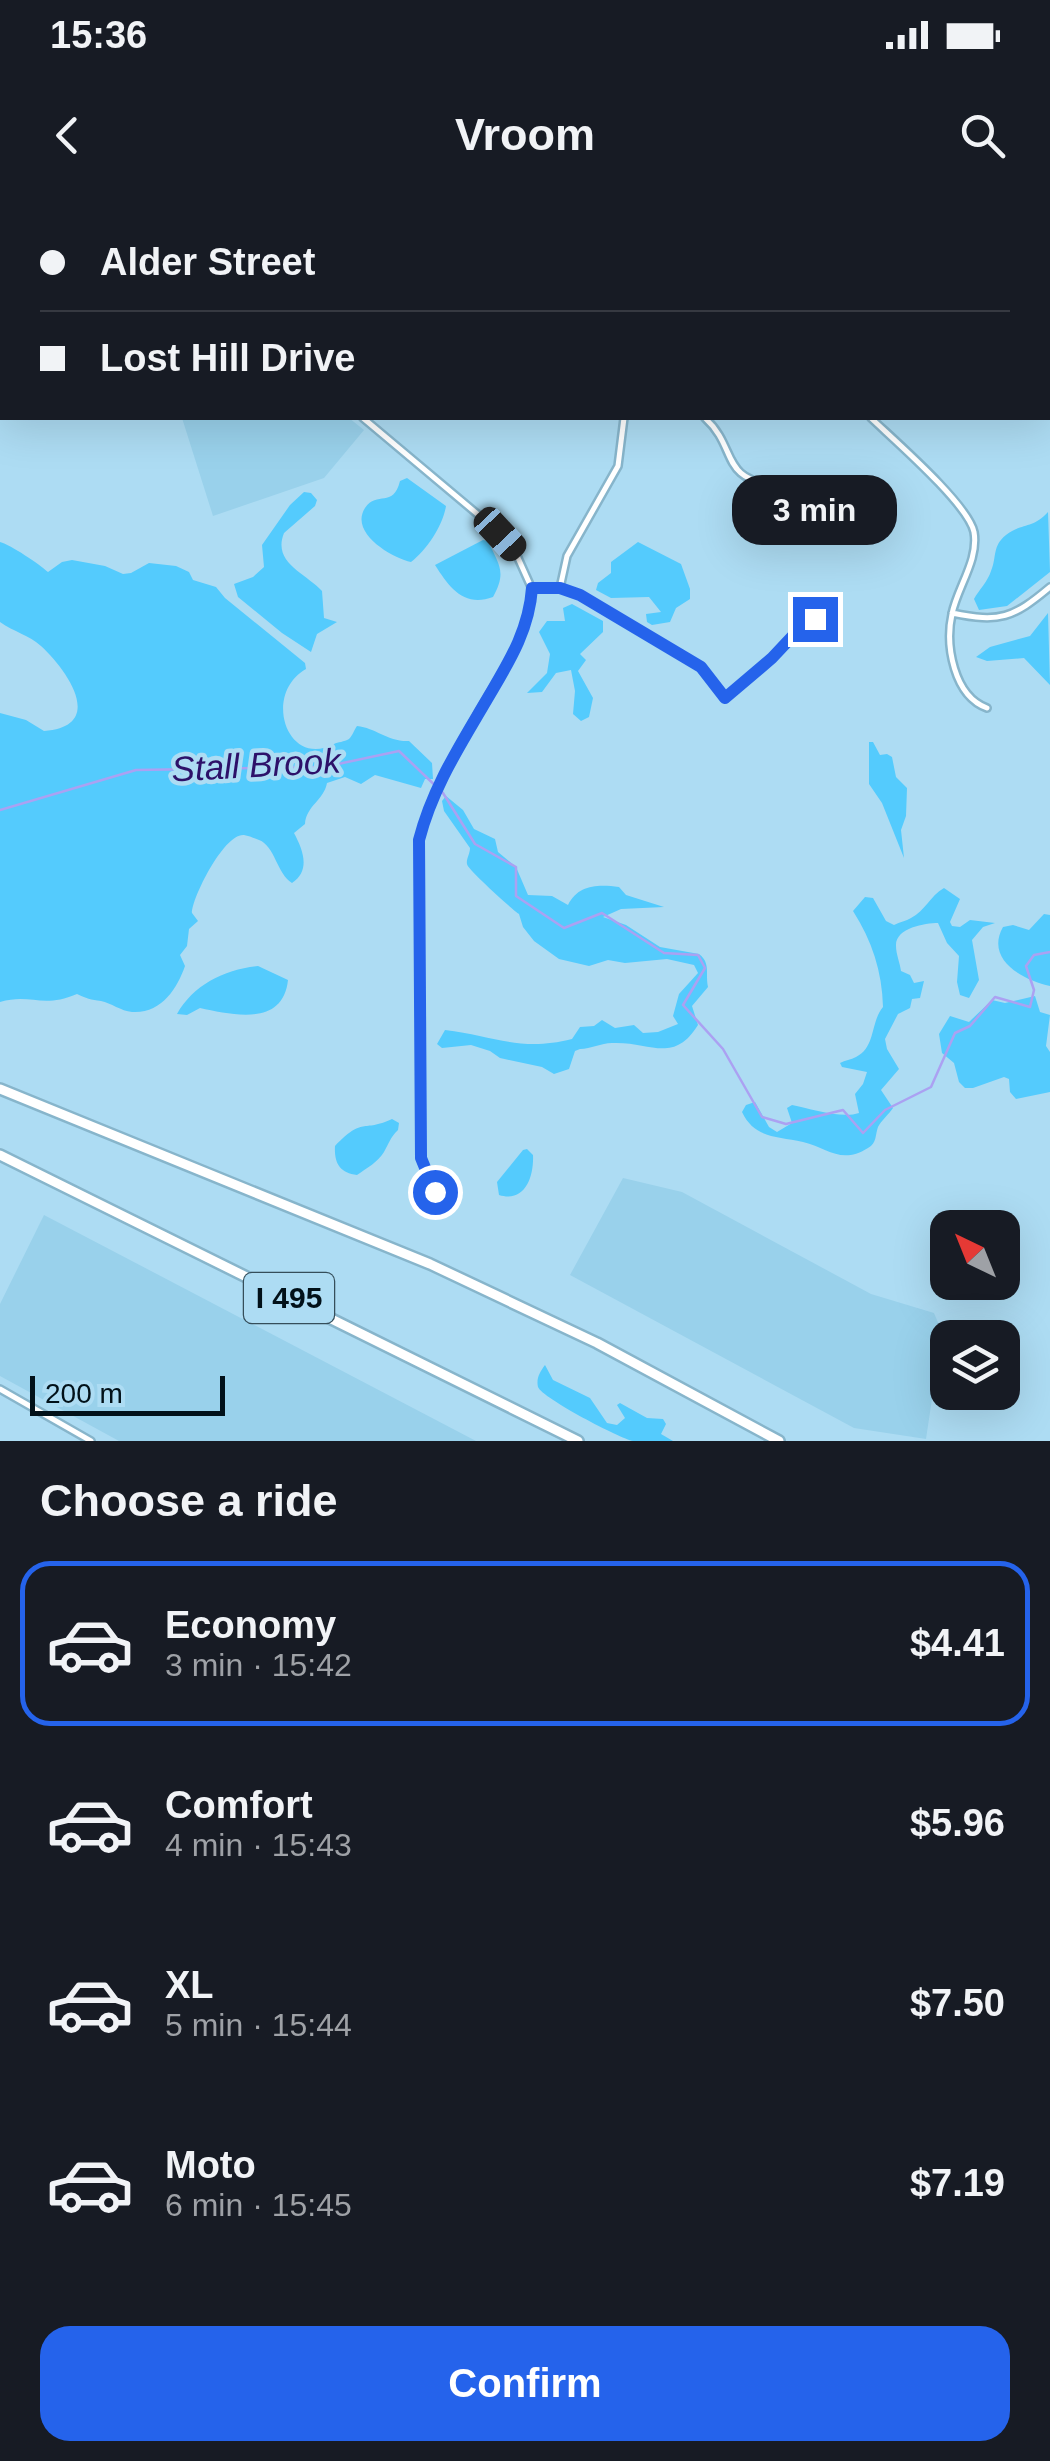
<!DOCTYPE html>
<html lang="en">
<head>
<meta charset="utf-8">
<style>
	:root { --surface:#171b24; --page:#20242c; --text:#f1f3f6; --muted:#9ea1a6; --line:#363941; --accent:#2563eb }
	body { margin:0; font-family:Arial,sans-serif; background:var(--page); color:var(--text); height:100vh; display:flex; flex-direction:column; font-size:38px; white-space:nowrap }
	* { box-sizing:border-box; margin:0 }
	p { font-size:32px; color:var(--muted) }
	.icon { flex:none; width:55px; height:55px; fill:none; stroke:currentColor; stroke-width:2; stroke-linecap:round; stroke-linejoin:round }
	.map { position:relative; height:1241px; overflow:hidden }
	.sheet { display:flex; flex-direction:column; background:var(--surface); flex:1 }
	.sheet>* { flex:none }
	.banner { position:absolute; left:0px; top:0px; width:1050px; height:220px; box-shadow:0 10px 40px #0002; display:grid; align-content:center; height:220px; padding:0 40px; background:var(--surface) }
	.needle { width:65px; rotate:317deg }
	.fabs { position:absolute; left:930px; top:1010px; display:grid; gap:20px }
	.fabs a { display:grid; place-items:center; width:90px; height:90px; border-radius:20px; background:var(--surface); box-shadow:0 10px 40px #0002; font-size:50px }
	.scale { position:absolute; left:30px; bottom:25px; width:195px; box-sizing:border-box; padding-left:10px; border:5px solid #021119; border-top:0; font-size:28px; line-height:35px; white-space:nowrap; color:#021119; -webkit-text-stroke:8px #addcf3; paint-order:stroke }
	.end { position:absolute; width:45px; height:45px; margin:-22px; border:12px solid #2563eb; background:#fff; box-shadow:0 0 0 5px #fff }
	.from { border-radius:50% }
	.bubble { position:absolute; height:70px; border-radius:30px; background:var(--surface); box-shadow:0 10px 40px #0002; font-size:32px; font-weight:700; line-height:70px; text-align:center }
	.car { position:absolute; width:30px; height:60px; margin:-30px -15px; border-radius:12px; box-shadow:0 0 8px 2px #0007; background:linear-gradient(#222 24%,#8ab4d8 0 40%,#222 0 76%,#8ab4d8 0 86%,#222 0) }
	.banner b { display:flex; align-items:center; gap:35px; height:95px; font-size:38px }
	.banner b+b { border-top:2px solid var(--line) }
	.banner i { width:25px; height:25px; background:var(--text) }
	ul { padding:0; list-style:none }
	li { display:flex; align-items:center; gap:30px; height:165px; margin:0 20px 15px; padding:0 20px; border:5px solid transparent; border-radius:30px }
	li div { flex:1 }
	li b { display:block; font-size:38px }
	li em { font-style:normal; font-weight:700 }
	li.selected { border-color:var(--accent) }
	li>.icon { width:90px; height:90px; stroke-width:1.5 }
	h2 { padding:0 40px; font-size:45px; line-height:120px }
	.cta { display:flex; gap:20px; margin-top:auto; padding:20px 40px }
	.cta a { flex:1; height:115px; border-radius:30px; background:var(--accent); color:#fff; font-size:40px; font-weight:700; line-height:115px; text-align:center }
	.status { display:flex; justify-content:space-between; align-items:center; height:70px; padding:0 50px; background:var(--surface); direction:ltr }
	.status svg { height:28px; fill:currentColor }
	header { display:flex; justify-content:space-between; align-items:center; height:130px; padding:0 40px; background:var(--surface); font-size:45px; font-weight:700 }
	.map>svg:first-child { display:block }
</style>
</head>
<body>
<div class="status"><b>15:36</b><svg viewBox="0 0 49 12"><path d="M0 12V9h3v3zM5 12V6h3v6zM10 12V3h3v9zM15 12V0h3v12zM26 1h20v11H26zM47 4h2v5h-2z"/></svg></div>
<header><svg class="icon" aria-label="back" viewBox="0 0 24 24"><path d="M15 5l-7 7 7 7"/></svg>Vroom<svg class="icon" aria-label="search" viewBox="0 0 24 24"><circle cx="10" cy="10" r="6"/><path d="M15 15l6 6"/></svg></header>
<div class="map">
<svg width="1050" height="1241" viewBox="0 0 1050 1241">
	<rect width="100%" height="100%" fill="#addcf3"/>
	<!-- built -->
	<path fill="#99d1eb" d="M182,218h167l15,12 -40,48 -111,38z
		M623,978l59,14 189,102 63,19 8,19 -16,107 -72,-11 -284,-153z
		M44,1015l432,226h-357l-119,-65v-72z"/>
	<!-- green -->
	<path fill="#54cbfd" d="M407,278l39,28c-3,19 -19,44 -35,56 -19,-4 -62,-29 -46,-54 12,-18 28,1 35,-27z
		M304,292l7,1 6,7 -2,6 -31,27c-12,30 22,40 38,58l2,27 13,4 -20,12 -6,18 -29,-19 -44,-36 -4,-13 19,-7 11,-10 -2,-22 28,-40z
		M1048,312l2,60 -43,34 -28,4 -5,-11c5,-9 14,-18 17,-28 6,-14 1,-25 15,-36 15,-12 27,-6 42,-23z
		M483,340l5,1c11,24 19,31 5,56 -29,11 -44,-10 -58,-32z
		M0,342c11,3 39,22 48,30l14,-10 10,-2 33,6 18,8 8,-1 18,-10 27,3 13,6 4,8 23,7 9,11 80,65 1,6c-44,25 -19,100 28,75 4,-2 10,-2 15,-5 4,-4 5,-9 8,-13 19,2 31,16 52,15l23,22 1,16h-8l-4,9 -46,-13 -14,9 -16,-7 -18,6c-3,17 -21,23 -22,41l-11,9c9,17 17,37 -2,50 -15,-9 -17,-37 -33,-43 -5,-2 -10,-4 -15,-5 -20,-2 -52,63 -52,78l6,8 -9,8 -2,17 -7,9 5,11c-8,23 -24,48 -53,46 -11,-1 -21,-9 -31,-11 -10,-1 -15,-3 -24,-7 -35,15 -46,-1 -77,8v-289l26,7 18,11c63,-5 23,-61 -3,-85 -12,-11 -27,-14 -41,-24z
		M638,342l43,22 9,25v10l-14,9 -6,14 -18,3 -5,-3 -1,-8 15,-2 -12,-15 -38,1 -15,-8 2,-7 13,-10v-11z
		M572,404l31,17v11l-23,22 6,6 -8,11 15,27 -4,19 -8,4 -8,-7 2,-23 -4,-21 -15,3 -14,19 -15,1 20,-20 3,-19 -11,-22 8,-11h18l-2,-13z
		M1048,413l2,72 -26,-27 -37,3 -11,-4 14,-10 40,-11z
		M869,542h4l7,13 7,-1 5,3 4,20 11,11 -1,28 -5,14 3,28 -22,-55 -13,-19z
		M446,596l17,14 11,19 21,10 3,13 18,15 12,28 24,1 16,9c10,-20 29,-21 51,-18l7,8 38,12 -43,2 -18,8 23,8 34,22 39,7c12,9 6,20 9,33l-16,19 6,19c-25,40 -48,16 -86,18 -11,0 -21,6 -32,6l-5,2 -6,18 -15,5 -12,-7 -42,-9 -10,-7 -19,-6 -29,3 -5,-4 8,-14c49,6 76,22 127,9l8,-12 14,-1 8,-6 13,8 19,-3 9,8 15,-1 20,-8 -5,-8 6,-22 19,-21 -4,-8 -27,-6 -42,4 -17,-3 -19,6 -30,-7 -25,-18 -11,-14 -4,-13c-6,-4 -52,-45 -52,-50 -1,-5 3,-10 3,-16l-26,-37 -2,-10z
		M944,688l16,11 -10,23 2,4 8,1 10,-7 25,3 -12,4 -11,13 7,40 -10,18 -9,-3 -3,-13 2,-26 -12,-13 -9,-20c-13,0 -43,5 -42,23 0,8 4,17 5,25l9,4 4,8 10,-2 -4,17 -8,1 -2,9 -12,6 -13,25 2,10 12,20 -18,21 12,18c-4,6 -12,13 -15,19 -3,8 -1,16 -10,21 -27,17 -40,0 -65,-6 -26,-6 -48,-3 -61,-30l4,-7 9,-3 14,25 8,5 15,-9 -5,-15 5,-3c19,4 50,14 67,8l-4,-19 8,-10 4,-12 -25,-5 -2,-4c5,-3 11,-3 16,-6 20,-10 14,-34 27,-50 -1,-36 -11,-66 -30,-96l12,-14 8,1 13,23 8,4c6,-3 12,-4 17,-7 14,-7 19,-22 33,-30z
		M1044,714l6,1v71c-28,-6 -65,-27 -47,-59l10,-2 16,5z
		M258,766l30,14c-5,47 -55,35 -88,28l-13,7 -10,-1c16,-29 48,-45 81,-48z
		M1035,796l5,16 10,3 -4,31 4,6v40l-34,7 -6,-7 -1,-13 -5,-2 -31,11h-8l-6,-6 -5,-19 -12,-10 -3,-19 11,-18 19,6 23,-22 13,3z
		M392,919l7,4 -1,7c-8,8 -9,13 -14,22 -6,10 -17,16 -27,23 -17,-2 -23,-12 -22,-29 29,-30 27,-13 57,-27z
		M523,950l4,-1 6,6c1,22 -8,48 -34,40l-2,-13z
		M545,1165l8,15 37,18 17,25 10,2 8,-7 -8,-13 3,-2 27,15 16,1 3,5 -5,10 12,7c-13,0 -27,0 -40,0 -12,-2 -91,-43 -95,-54 -2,-9 2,-15 7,-22z"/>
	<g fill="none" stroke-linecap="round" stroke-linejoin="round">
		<!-- stream -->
		<path stroke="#aba1f2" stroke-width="2.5" d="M0,610l136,-40 188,-3 75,-16 44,42 32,51 41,23v29l48,32 38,-15 62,40 34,2 7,13 -22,37 40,44 39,68 24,7 57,-14 20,23 22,-23 46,-23 24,-54 15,-7 25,-29 35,10 4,-17 -8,-24 8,-11 16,-3"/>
		<defs>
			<path id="minor" d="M190,0l1,2
				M645,2l1,-2
				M1050,180v17
				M363,218l137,115 14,16 18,40 28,-1 19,7 122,72 24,31 47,-40 31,-33 12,-6
				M705,218c33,30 14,61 70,67
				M871,218c23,22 97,86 103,114 5,28 -17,56 -22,82 -7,32 2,82 35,94
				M560,388l7,-32 51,-90 6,-48
				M952,413c48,10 61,5 98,-26
				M435,992l-14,-34 -2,-318c13,-51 40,-93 66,-139 22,-36 44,-69 47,-112
				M0,1189l91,52"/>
			<path id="primary" d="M100,2l4,-2
				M0,64l2,-2"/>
			<path id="motorway" d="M0,889l430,175 167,79 182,98
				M0,955l578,286"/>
		</defs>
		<!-- minor casing -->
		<use href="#minor" stroke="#87b5cb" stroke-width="10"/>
		<!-- primary casing -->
		<use href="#primary" stroke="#87b5cb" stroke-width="12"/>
		<!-- motorway casing -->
		<use href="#motorway" stroke="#87b5cb" stroke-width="14"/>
		<!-- minor -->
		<use href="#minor" stroke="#fff" stroke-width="5"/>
		<!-- primary -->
		<use href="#primary" stroke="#fff" stroke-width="8"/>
		<!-- motorway -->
		<use href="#motorway" stroke="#fff" stroke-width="9"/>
	</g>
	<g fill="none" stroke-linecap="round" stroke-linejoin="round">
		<!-- route -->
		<path stroke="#2563eb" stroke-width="12" d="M435,992l-14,-34 -2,-318c13,-51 40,-93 67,-139 21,-36 43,-69 46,-113h28l20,7 121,72 24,31 47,-40 31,-33 12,-6"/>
	</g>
	<g text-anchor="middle" stroke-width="9" stroke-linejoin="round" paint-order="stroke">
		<!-- shield labels -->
		<rect fill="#addcf3" stroke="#354e5a" stroke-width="2.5" x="244" y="1073" width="90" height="50" rx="8"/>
		<g font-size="30" font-weight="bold" fill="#021119">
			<text x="289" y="1108">I 495</text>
		</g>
		<!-- water labels -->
		<g font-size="35" font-style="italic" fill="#2d1169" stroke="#addcf3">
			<text transform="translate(256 565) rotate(-3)" y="12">Stall Brook</text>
		</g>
	</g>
</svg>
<div class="fabs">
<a><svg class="needle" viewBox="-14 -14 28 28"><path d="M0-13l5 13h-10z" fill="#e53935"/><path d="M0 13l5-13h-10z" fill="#9ea1a6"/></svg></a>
<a><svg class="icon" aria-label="layers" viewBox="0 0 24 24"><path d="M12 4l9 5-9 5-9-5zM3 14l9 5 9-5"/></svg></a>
</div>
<div class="scale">200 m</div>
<i class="end from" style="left:435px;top:992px"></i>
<i class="end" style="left:815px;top:419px"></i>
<div class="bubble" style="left:732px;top:275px;width:165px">3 min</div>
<i class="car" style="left:500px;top:334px;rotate:137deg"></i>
<div class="banner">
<b><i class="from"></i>Alder Street</b>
<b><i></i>Lost Hill Drive</b>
</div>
</div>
<section class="sheet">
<h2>Choose a ride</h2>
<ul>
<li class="selected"><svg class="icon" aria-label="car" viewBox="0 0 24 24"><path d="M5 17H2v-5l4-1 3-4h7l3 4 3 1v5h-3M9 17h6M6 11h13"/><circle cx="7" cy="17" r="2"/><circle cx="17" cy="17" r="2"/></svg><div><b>Economy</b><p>3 min · 15:42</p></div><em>$4.41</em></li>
<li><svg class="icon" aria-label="car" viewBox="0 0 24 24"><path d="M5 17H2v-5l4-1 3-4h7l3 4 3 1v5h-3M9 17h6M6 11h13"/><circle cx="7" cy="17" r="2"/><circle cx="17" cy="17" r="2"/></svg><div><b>Comfort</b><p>4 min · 15:43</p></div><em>$5.96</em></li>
<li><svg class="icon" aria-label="car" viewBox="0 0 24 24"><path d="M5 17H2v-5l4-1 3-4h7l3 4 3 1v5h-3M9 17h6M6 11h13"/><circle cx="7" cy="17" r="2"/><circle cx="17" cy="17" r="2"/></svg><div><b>XL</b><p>5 min · 15:44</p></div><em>$7.50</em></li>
<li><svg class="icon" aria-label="car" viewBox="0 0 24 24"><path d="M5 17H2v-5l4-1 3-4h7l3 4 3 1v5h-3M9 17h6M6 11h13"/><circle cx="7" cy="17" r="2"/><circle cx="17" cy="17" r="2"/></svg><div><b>Moto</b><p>6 min · 15:45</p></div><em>$7.19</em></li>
</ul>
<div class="cta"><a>Confirm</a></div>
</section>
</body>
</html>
